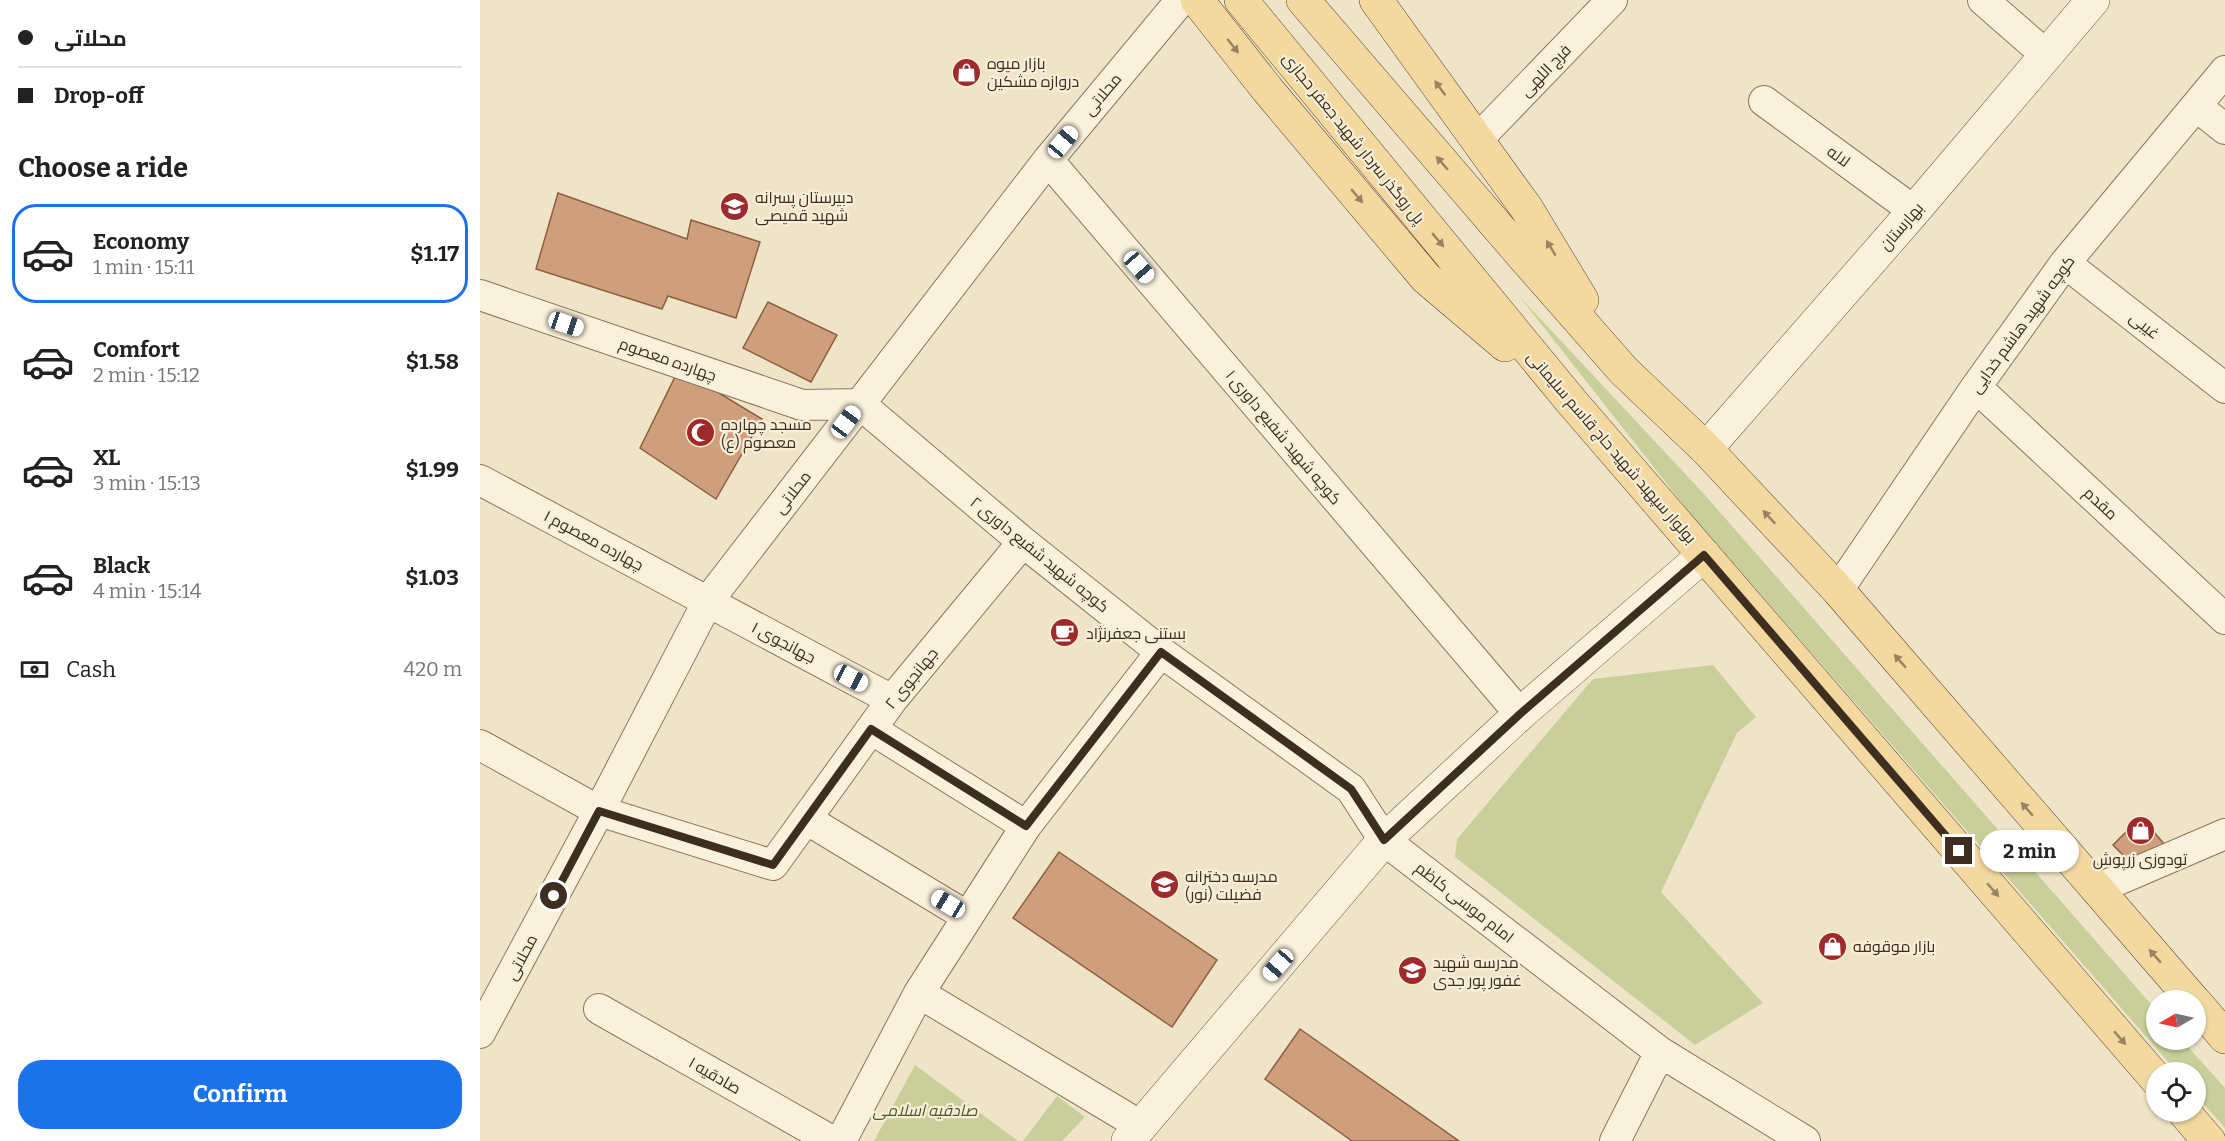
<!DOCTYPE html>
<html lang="en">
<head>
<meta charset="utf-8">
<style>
	:root { --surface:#fff; --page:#f6f6f6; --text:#222; --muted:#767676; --line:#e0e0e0; --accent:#1a73e8 }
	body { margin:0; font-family:Bitter,Cairo,serif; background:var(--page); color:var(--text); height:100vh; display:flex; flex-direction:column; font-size:22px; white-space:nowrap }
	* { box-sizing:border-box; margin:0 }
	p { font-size:20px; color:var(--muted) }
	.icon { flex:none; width:33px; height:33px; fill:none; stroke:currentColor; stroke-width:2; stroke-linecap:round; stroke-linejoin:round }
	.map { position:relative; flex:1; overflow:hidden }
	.drawer { display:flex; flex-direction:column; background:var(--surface); width:480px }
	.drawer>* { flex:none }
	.top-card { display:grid; align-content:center; height:132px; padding:0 18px; background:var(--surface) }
	.needle { width:39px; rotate:261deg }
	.tools { position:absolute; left:1666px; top:990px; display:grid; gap:12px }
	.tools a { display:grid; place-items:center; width:60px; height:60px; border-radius:50%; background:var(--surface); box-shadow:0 2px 4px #0004; font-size:30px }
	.end { position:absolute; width:27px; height:27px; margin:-14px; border:8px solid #3d2e20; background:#fff; box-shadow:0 0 0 3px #fff }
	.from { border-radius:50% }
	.bubble { position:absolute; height:42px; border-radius:21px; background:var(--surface); box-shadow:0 2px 4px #0004; font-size:20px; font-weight:700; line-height:42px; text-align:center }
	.car { position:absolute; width:18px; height:36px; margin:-18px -9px; border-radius:8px; box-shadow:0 0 4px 2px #0007; background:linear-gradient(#fff 24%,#345 0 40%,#fff 0 76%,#345 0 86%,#fff 0) }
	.top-card b { display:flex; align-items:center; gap:21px; height:57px; font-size:22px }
	.top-card b+b { border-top:2px solid var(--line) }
	.top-card i { width:15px; height:15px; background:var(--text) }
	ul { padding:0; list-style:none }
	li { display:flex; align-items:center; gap:18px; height:99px; margin:0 12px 9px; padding:0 6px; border:3px solid transparent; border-radius:24px }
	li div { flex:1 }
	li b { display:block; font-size:22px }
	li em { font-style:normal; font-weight:700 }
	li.on { border-color:var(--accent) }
	li>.icon { width:54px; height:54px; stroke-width:1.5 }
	h2 { padding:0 18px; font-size:27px; line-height:72px }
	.pay { display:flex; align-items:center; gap:15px; height:66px; padding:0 18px; font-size:22px }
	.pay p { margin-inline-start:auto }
	.button { display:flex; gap:12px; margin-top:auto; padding:12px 18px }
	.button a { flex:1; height:69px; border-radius:24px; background:var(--accent); color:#fff; font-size:24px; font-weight:700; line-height:69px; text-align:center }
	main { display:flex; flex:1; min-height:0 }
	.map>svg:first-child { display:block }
</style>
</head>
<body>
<main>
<section class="drawer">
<div class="top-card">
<b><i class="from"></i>محلاتی</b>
<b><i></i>Drop-off</b>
</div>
<h2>Choose a ride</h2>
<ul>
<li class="on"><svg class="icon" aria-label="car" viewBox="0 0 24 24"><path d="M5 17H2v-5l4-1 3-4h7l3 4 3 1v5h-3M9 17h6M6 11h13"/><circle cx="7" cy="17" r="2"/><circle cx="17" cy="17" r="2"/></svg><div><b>Economy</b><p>1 min · 15:11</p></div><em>$1.17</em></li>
<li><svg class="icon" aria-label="car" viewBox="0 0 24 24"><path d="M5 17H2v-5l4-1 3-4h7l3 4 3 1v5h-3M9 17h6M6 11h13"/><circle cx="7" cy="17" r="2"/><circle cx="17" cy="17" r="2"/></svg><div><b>Comfort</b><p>2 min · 15:12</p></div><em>$1.58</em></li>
<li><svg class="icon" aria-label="car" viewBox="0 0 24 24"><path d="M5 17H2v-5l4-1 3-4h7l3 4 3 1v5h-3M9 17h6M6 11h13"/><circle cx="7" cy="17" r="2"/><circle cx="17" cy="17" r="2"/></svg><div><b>XL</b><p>3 min · 15:13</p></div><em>$1.99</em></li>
<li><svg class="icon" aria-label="car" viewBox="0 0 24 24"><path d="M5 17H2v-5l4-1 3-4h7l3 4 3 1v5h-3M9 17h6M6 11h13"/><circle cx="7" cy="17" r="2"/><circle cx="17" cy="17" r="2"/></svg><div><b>Black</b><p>4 min · 15:14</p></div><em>$1.03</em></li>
</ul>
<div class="pay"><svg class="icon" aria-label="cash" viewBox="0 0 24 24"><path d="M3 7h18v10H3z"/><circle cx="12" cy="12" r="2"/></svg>Cash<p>420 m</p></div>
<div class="button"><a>Confirm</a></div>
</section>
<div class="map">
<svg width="1745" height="1141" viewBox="0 0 1745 1141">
	<rect width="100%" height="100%" fill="#f0e4c8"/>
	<!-- green -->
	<path fill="#c9cf9b" d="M1039,296l185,198 453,517v29h25l43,48v40l-29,-33v-23h-19l-488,-560z
		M1233,665l43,52 -19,16 -76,159 102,111 -68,42 -240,-188 2,-18 136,-160z
		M435,1065l103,76h-144z
		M577,1096l28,21 -23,24h-39z"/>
	<!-- building -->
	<path fill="#cf9f7d" stroke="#8d5f41" stroke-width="1.5" d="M78,193l129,46 4,-19 69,22 -24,76 -68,-22 -6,13 -126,-40z
		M288,302l69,33 -26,47 -68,-34z
		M195,377l34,10 53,32 -46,80 -76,-51z
		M1661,817l24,28 -38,14 -14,-14z
		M579,852l158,108 -45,67 -159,-109z
		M820,1029l159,112h-107l-87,-62z"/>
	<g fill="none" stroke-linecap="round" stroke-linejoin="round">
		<defs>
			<path id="street" d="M1503,0l63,55
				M1284,101l150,110
				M1716,106l29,23
				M997,140l135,-140
				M568,160l472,554
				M1585,263l160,125
				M0,295l322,110 58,-1 163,138 138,110 190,137 33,51 276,212 145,89
				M1496,387l249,232
				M0,480l412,220
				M1358,590l138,-203 89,-124 160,-192
				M391,729l155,97
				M0,745l119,66 174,54 119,-165 131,-158
				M326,819l162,98
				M1617,889l128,-55
				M439,993l222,133
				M119,1009l233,132
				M0,1033l119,-222 109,-210 340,-441 133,-160
				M361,1141l78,-148 107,-167 135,-174
				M1135,1141l45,-89"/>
			<path id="secondary" d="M1226,449l208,-238 179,-211
				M648,1141l256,-301 136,-126 184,-159"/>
			<path id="primary" d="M717,0l70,89 159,189 79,67
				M761,0l330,401 586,679
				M823,0l219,255 102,116 82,78 132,141 355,410
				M896,0l151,209 55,91
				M1716,1003l29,34
				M1704,1112l25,29"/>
		</defs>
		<!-- street casing -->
		<use href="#street" stroke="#8d765c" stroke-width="32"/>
		<!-- secondary casing -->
		<use href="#secondary" stroke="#6f573f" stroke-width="34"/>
		<!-- primary casing -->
		<use href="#primary" stroke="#5b4430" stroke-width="34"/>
		<!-- street -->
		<use href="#street" stroke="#faf1dc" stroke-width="30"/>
		<!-- secondary -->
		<use href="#secondary" stroke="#faf1dc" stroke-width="33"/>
		<!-- primary -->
		<use href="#primary" stroke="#f3d9a0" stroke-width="33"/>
	</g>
	<!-- one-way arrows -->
	<defs><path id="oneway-solid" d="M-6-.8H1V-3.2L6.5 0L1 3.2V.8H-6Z" transform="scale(1.5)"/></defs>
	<g fill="#988460">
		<use href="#oneway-solid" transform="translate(753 46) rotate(52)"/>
		<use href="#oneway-solid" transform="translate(960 88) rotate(-126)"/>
		<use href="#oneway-solid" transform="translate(962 163) rotate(-131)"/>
		<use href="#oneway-solid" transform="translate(877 196) rotate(50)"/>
		<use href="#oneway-solid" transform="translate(958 240) rotate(50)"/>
		<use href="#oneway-solid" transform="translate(1071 248) rotate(-121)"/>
		<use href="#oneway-solid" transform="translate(1289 517) rotate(-133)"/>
		<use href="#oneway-solid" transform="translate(1420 661) rotate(-131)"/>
		<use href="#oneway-solid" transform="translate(1547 809) rotate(-131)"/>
		<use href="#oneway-solid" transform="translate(1513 890) rotate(49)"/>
		<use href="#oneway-solid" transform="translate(1675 956) rotate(-131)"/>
		<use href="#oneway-solid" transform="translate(1640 1038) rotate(49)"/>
	</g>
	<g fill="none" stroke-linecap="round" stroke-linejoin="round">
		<!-- route -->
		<path stroke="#3d2e20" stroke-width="8" d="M74,896l45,-85 174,54 98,-136 155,97 135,-174 190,137 33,51 136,-126 184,-159 255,296"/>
	</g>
	<!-- icons -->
	<defs>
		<symbol id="shop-disc" viewBox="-11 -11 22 22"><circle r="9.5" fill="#9e2a2b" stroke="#f7eed8"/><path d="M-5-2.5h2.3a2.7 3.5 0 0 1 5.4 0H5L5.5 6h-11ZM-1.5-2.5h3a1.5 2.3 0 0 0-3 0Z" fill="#fff"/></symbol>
		<symbol id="school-disc" viewBox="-11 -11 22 22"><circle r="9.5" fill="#9e2a2b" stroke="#f7eed8"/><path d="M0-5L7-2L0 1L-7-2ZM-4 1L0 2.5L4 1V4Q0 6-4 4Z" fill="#fff"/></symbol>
		<symbol id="mosque-disc" viewBox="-11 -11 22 22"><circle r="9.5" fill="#9e2a2b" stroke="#f7eed8"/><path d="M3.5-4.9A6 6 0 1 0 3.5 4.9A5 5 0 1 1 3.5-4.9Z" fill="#fff"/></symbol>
		<symbol id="cafe-disc" viewBox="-11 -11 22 22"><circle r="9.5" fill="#9e2a2b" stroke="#f7eed8"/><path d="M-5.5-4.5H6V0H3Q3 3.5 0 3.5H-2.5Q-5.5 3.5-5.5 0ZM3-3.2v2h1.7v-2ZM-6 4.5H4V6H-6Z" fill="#fff"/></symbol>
	</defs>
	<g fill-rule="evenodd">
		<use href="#shop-disc" x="470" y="56" width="33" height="33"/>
		<use href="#school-disc" x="238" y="190" width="33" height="33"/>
		<use href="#mosque-disc" x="204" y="416" width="33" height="33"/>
		<use href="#cafe-disc" x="568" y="616" width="33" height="33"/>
		<use href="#shop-disc" x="1644" y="814" width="33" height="33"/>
		<use href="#school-disc" x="668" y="868" width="33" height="33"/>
		<use href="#shop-disc" x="1336" y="930" width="33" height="33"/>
		<use href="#school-disc" x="916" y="954" width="33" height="33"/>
	</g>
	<g text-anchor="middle" stroke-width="4.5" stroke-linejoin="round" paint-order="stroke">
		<!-- poi labels -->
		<g font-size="16" fill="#3d2e20" stroke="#f7eed8" text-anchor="start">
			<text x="507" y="69">بازار میوه<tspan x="507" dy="18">دروازه مشکین</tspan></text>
			<text x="275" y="203">دبیرستان پسرانه<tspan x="275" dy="18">شهید قمیصی</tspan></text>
			<text x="241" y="430">مسجد چهارده<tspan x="241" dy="18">معصوم (ع)</tspan></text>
			<text x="606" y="639">بستنی جعفرنژاد</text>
			<text x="1660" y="865" text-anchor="middle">تودوزی زرپوش</text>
			<text x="705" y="882">مدرسه دخترانه<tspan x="705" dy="18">فضیلت (نور)</tspan></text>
			<text x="1373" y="952">بازار موقوفه</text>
			<text x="953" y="968">مدرسه شهید<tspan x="953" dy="18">غفور پور جدی</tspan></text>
		</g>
		<!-- street labels -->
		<g font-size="16" fill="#3d2e20" stroke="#f7eed8">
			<text transform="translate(1065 70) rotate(-46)" y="6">فرج اللهی</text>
			<text transform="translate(622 94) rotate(-50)" y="6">محلاتی</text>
			<text transform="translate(874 138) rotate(51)" y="6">پل روگذر سردار شهید جعفر حجازی</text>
			<text transform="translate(1359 156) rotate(36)" y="6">لاله</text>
			<text transform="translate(1421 226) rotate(-49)" y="6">بهارستان</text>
			<text transform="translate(1542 324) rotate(-54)" y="6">کوچه شهید هاشم خدایی</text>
			<text transform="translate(1665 325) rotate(38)" y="6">غیبی</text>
			<text transform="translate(188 359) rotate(19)" y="6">چهارده معصوم</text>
			<text transform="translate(804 437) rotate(50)" y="6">کوچه شهید شفیع داوری ۱</text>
			<text transform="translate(1132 447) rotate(49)" y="6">بولوار سپهبد شهید حاج قاسم سلیمانی</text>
			<text transform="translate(312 492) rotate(-52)" y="6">محلاتی</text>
			<text transform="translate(1621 503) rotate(43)" y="6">مقدم</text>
			<text transform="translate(114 540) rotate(28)" y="6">چهارده معصوم ۱</text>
			<text transform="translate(560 554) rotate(39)" y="6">کوچه شهید شفیع داوری ۲</text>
			<text transform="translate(304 642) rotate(28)" y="6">جهانجوی ۱</text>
			<text transform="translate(431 678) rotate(-51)" y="6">جهانجوی ۲</text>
			<text transform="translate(985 902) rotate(38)" y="6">امام موسی کاظم</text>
			<text transform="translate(41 957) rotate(-62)" y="6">محلاتی</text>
			<text transform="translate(235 1075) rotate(30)" y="6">صادقیه ۱</text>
		</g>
		<!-- park labels -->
		<g font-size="16" font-style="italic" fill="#4d5a26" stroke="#f7eed8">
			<text x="445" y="1116">صادقیه اسلامی</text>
		</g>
	</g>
</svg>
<div class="tools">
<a><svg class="needle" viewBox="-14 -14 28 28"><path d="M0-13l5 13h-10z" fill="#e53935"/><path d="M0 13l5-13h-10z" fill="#767676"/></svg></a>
<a><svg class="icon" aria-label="locate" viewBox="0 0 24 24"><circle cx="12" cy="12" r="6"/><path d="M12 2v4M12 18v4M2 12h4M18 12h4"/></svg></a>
</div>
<i class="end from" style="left:74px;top:896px"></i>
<i class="end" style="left:1479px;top:851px"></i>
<div class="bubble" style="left:1500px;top:830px;width:99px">2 min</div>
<i class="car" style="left:583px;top:142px;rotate:40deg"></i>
<i class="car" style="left:659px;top:267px;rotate:139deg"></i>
<i class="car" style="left:86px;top:324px;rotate:109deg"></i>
<i class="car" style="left:366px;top:422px;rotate:37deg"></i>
<i class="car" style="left:371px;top:678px;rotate:118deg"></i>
<i class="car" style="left:468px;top:904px;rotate:301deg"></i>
<i class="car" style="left:798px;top:965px;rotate:221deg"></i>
</div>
</main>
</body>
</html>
